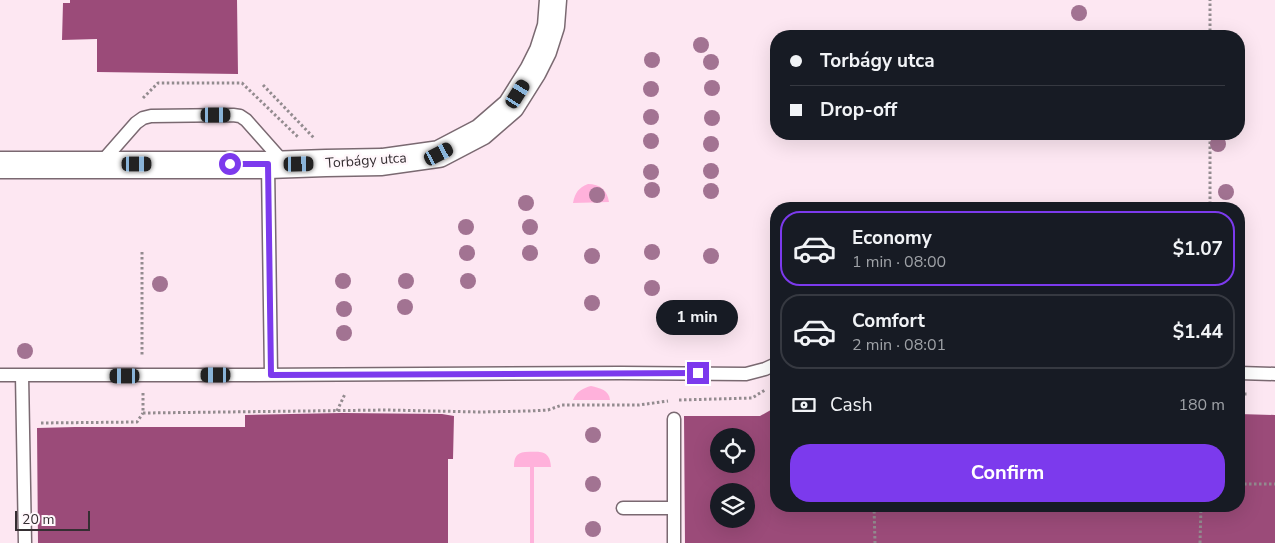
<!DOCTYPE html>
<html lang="en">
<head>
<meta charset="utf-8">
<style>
	:root { --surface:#171b24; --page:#20242c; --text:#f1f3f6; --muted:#9ea1a6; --line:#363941; --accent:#7c3aed }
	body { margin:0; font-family:"Nunito Sans",sans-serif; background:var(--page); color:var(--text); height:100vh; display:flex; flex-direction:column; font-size:19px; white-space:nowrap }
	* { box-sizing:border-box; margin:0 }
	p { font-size:16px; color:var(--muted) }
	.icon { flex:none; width:28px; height:28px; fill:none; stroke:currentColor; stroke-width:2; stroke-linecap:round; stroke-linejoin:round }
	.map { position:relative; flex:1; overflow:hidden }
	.side { position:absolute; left:770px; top:202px; width:475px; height:310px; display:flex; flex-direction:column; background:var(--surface); border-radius:20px; box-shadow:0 5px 20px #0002 }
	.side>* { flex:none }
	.banner { position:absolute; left:770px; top:30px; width:475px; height:110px; border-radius:20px; box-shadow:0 5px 20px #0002; display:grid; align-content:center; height:110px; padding:0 20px; background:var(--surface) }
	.buttons { position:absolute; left:710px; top:428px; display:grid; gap:10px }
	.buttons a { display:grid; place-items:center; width:45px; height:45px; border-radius:50%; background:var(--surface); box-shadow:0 5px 20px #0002; font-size:25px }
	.scale { position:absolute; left:15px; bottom:12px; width:75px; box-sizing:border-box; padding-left:5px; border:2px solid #352e32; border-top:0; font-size:14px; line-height:18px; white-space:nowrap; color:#352e32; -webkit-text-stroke:4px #fff7fb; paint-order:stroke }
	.end { position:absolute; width:22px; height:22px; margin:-11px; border:6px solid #7c3aed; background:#fff; box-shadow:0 0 0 2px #fff }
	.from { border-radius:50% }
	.bubble { position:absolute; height:35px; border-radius:18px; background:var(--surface); box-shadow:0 5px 20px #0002; font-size:16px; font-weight:700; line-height:35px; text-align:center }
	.car { position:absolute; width:15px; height:30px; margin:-15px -8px; border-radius:6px; box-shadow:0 0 4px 1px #0007; background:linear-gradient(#222 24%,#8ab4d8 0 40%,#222 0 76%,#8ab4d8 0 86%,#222 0) }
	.banner b { display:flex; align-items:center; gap:18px; height:48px; font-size:19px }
	.banner b+b { border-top:1px solid var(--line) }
	.banner i { width:12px; height:12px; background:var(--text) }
	ul { padding:9px 0 0; list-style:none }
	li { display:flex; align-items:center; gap:15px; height:75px; margin:0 10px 8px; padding:0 10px; border:2px solid var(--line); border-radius:20px }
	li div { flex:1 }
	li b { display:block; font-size:19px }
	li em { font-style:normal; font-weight:700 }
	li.current { border-color:var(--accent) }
	li>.icon { width:45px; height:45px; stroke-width:1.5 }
	.pay { display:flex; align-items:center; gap:12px; height:55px; padding:0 20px; font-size:19px }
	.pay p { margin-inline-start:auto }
	.cta { display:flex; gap:10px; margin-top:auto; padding:10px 20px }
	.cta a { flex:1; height:58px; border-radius:20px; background:var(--accent); color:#fff; font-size:20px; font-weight:700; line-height:58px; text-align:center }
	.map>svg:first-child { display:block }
</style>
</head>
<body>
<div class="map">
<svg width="1275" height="543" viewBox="0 0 1275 543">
	<rect width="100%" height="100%" fill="#fff7fb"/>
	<!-- built -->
	<path fill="#fde7f2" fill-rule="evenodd" d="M0,0h1275v543h-1275zM776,36h463v98h-463zM776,209h463v297h-463zM719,436h27v28h-27zM719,491h27v28h-27z"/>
	<!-- green -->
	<path fill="#ffb1db" d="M588,184c12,0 19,6 21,18l-36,1c2,-10 5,-15 15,-19z
		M591,386c9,2 18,4 19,14h-37c3,-8 10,-12 18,-14z
		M525,452c14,0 25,-3 26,15h-17v76h-4v-76h-16c0,-9 2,-14 11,-15z"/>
	<!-- building -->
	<path fill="#9b4b79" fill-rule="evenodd" d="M70,0h167l1,74 -141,-2v-33l-35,1 1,-37h7z
		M776,407v99h463v-92l36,1v128h-590l-1,-127h76zM719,436h27v28h-27zM719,491h27v28h-27z
		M342,413l100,1 12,2 -1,43h-5v84h-410l-1,-115 38,-1h170v-12z"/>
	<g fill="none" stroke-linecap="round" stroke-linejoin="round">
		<defs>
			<path id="lane" d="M100,164l36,-41 7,-5 8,-2 82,-1 7,1 6,4 39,44
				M268,165l3,210
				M1239,373l36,1
				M0,375h234l387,-2 125,1 19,-5 11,-5
				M22,375l3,168
				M674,419v124
				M623,508h51"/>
			<path id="street" d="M0,165h268l58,-2 56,-1 57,-8 42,-22 30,-26 22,-35 10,-20 8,-25 2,-26"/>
		</defs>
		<!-- lane casing -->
		<use href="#lane" stroke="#7a6971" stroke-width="15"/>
		<!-- street casing -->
		<use href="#street" stroke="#7a6971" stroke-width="29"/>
		<!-- path -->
		<path stroke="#938b8f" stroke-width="3" stroke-dasharray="2.5 2.5" stroke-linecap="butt" d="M1210,36v-36
			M263,85l51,53
			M143,98l15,-15h84l57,55
			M1210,209v-75
			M142,252v105
			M143,393v20l243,-3 94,2 49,-1 19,-1 14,-5h77l29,-4
			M1239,394h8
			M679,400l73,-2 13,-8
			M337,411l8,-17
			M41,423l96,-1 6,-9
			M1239,484h36
			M874,506l1,37
			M1200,543l1,-37"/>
		<!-- lane -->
		<use href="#lane" stroke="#fff" stroke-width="12"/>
		<!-- street -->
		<use href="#street" stroke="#fff" stroke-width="26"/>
	</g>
	<!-- trees -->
	<g fill="#a27392">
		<circle cx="1079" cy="13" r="8"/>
		<circle cx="701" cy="45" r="8"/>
		<circle cx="652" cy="60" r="8"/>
		<circle cx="711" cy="62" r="8"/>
		<circle cx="712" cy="88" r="8"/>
		<circle cx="651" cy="89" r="8"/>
		<circle cx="651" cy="117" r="8"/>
		<circle cx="712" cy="118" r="8"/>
		<circle cx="651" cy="141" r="8"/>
		<circle cx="711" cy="144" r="8"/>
		<circle cx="1218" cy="144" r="8"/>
		<circle cx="711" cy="171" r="8"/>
		<circle cx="651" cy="172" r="8"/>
		<circle cx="652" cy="190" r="8"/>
		<circle cx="711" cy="191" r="8"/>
		<circle cx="1226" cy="192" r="8"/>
		<circle cx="597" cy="195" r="8"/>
		<circle cx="526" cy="203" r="8"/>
		<circle cx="466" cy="227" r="8"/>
		<circle cx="530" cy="227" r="8"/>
		<circle cx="652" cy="252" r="8"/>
		<circle cx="467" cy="253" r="8"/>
		<circle cx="530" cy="253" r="8"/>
		<circle cx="592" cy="256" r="8"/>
		<circle cx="711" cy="256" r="8"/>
		<circle cx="343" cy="281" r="8"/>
		<circle cx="406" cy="281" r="8"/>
		<circle cx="468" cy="281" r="8"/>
		<circle cx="160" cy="284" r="8"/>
		<circle cx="652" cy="288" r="8"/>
		<circle cx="592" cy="303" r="8"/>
		<circle cx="405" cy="307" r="8"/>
		<circle cx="344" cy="309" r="8"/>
		<circle cx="344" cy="333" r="8"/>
		<circle cx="25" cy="351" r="8"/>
		<circle cx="593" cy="435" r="8"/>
		<circle cx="593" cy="484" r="8"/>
		<circle cx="593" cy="529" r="8"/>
	</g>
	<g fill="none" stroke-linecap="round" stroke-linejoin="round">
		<!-- route -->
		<path stroke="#7c3aed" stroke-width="6" d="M230,164h38l3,211 427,-2"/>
	</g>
	<g text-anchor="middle" stroke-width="5" stroke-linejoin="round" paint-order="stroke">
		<!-- street labels -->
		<g font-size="14" fill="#352e32" stroke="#fff7fb">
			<text transform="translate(366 160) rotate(-4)" y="5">Torbágy utca</text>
		</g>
	</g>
</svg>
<div class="buttons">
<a><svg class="icon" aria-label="locate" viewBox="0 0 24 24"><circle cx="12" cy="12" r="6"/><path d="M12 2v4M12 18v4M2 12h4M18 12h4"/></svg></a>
<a><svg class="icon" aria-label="layers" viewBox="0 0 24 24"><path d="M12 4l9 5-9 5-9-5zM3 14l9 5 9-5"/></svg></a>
</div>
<div class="scale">20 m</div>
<i class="end from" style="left:230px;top:164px"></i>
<i class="end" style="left:698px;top:373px"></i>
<div class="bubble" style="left:656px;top:300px;width:82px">1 min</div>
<i class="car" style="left:518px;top:94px;rotate:32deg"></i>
<i class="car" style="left:216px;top:115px;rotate:90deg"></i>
<i class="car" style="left:439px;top:154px;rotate:63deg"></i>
<i class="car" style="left:137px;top:164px;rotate:90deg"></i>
<i class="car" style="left:299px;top:164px;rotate:89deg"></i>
<i class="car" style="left:216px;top:375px;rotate:270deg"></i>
<i class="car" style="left:125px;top:376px;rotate:270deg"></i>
<div class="banner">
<b><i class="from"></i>Torbágy utca</b>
<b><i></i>Drop-off</b>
</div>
<section class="side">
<ul>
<li class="current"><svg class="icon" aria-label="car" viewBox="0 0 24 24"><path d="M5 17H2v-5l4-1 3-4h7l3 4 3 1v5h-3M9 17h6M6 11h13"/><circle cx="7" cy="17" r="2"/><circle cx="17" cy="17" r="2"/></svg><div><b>Economy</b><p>1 min · 08:00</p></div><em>$1.07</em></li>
<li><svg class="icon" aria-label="car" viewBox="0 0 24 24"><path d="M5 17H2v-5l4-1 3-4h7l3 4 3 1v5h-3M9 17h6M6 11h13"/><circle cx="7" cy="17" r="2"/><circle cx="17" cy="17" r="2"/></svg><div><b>Comfort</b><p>2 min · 08:01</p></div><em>$1.44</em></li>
</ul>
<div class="pay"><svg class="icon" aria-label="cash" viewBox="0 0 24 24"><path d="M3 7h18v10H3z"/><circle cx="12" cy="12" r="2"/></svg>Cash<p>180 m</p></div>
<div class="cta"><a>Confirm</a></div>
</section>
</div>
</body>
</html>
